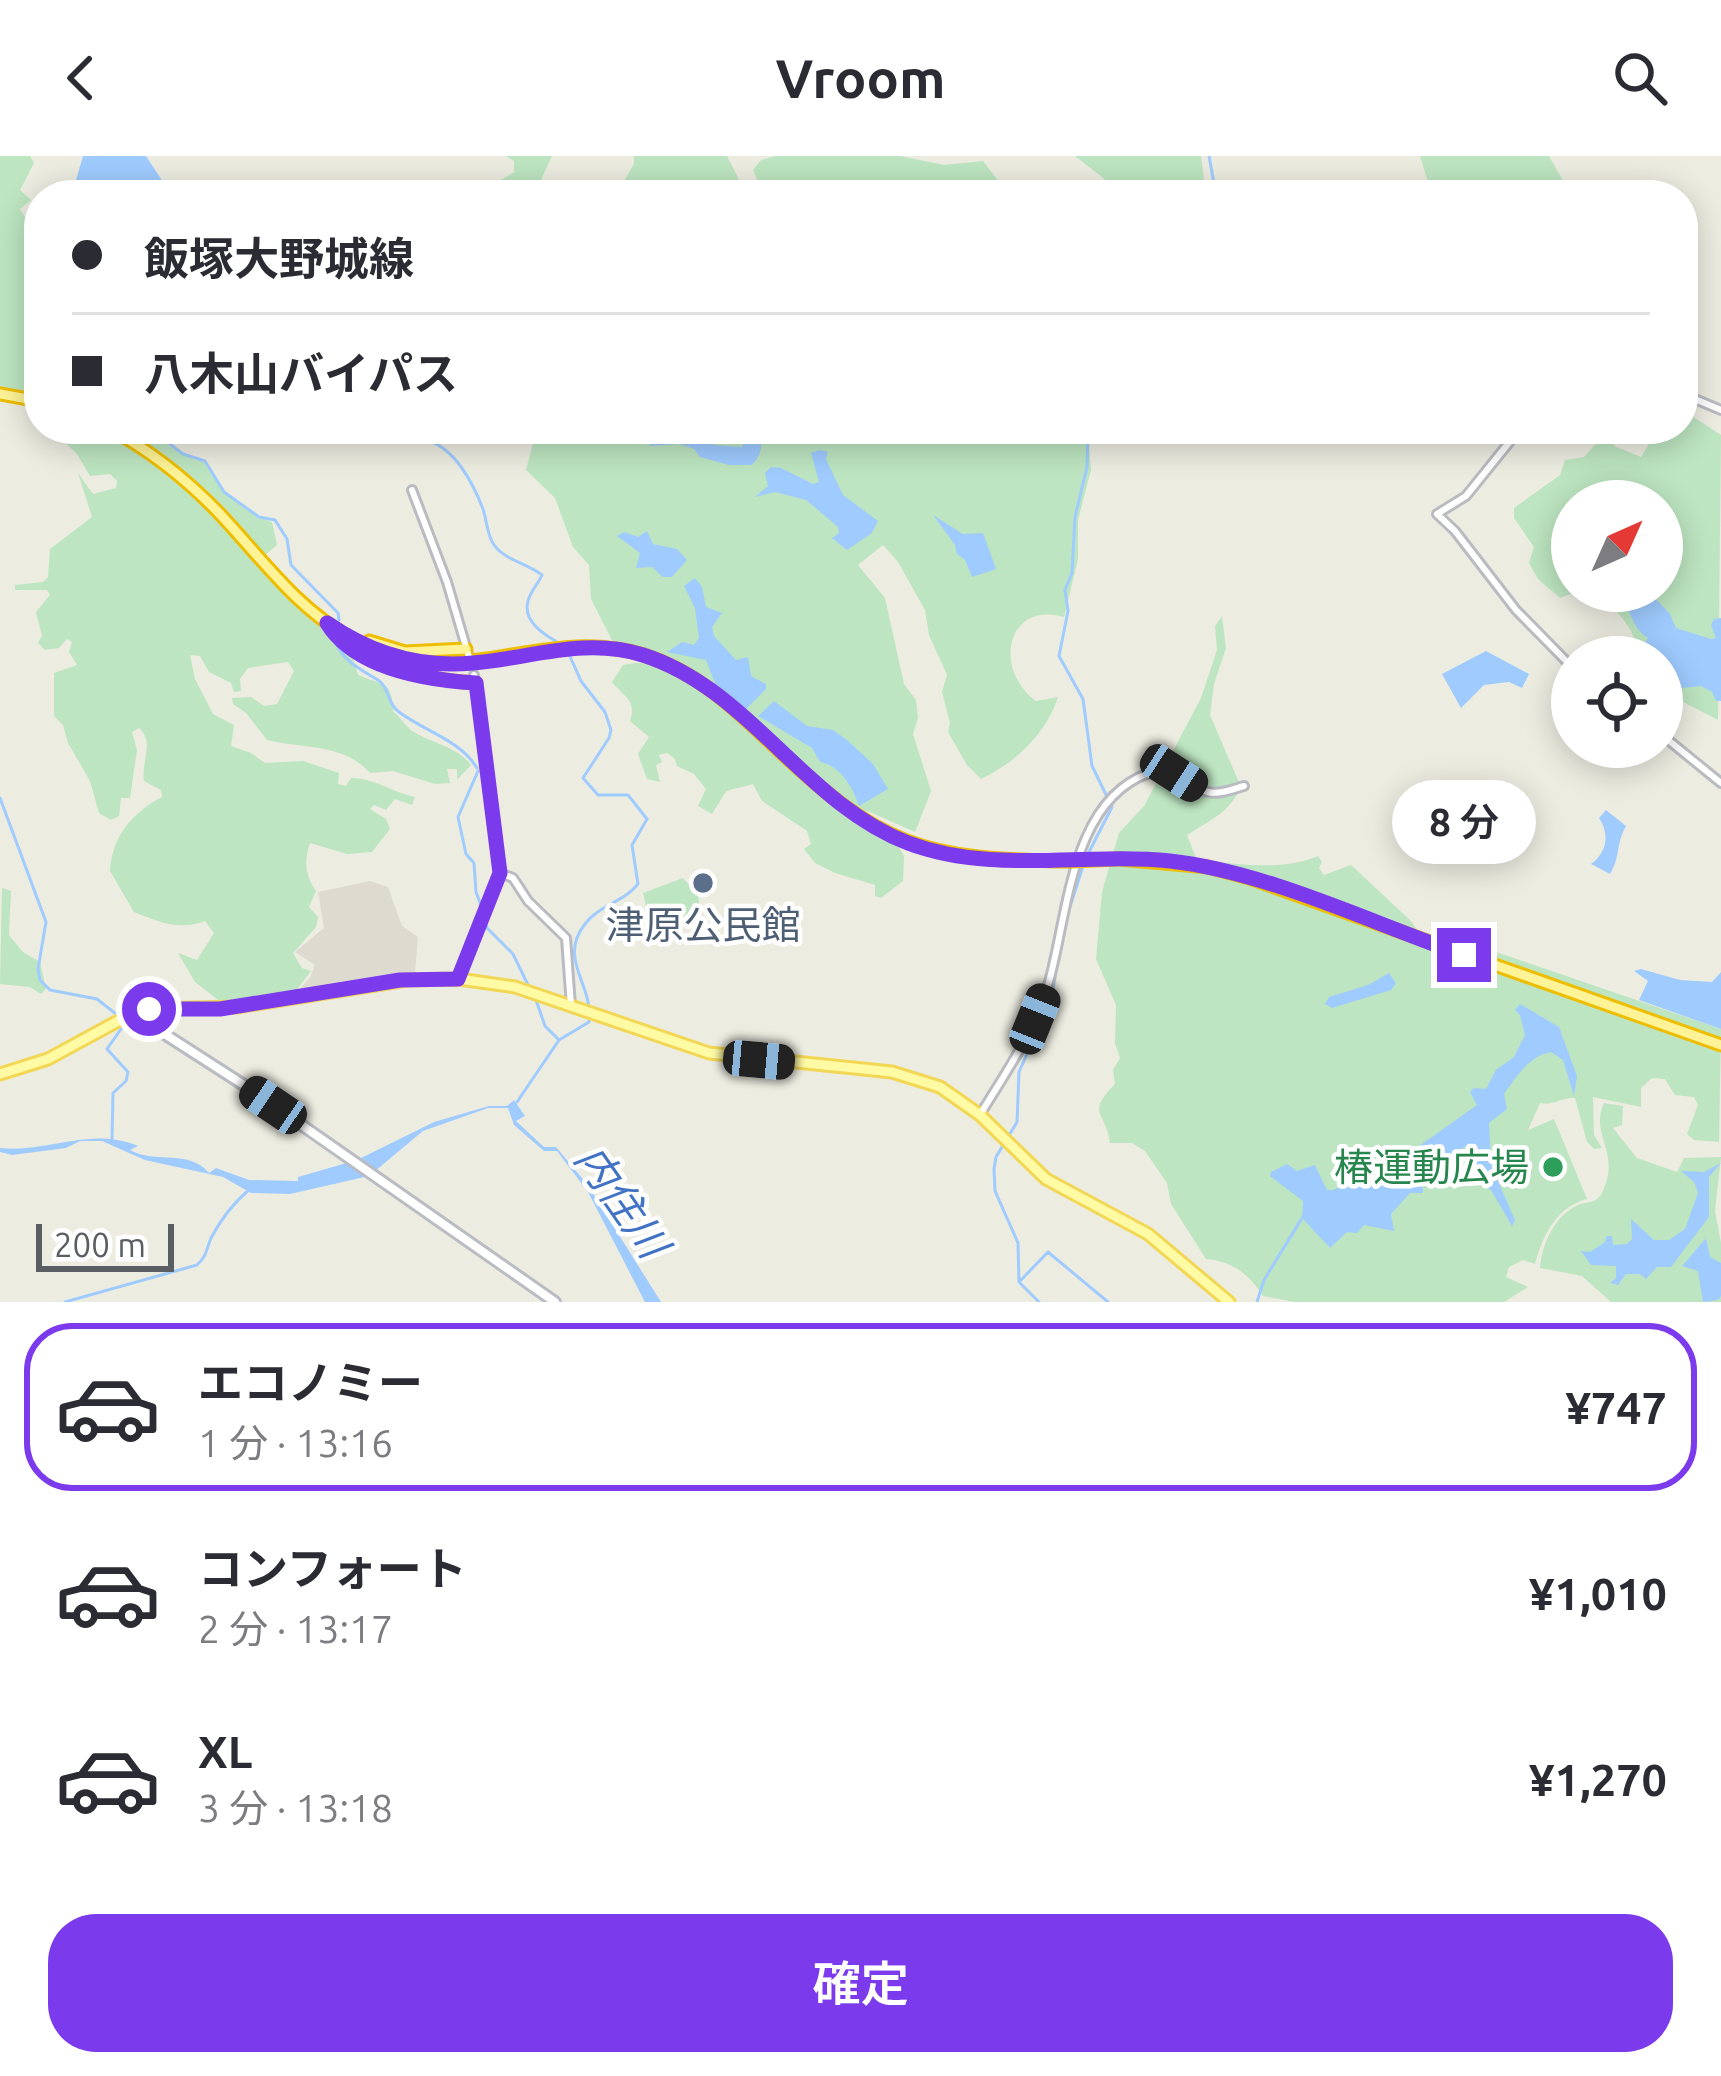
<!DOCTYPE html>
<html lang="ja">
<head>
<meta charset="utf-8">
<style>
	:root { --surface:#fff; --page:#f2f2f3; --text:#2b2b33; --muted:#7c7c81; --line:#e1e1e2; --accent:#7c3aed }
	body { margin:0; font-family:Ubuntu,"Noto Sans JP",sans-serif; background:var(--page); color:var(--text); height:100vh; display:flex; flex-direction:column; font-size:45px; white-space:nowrap }
	* { box-sizing:border-box; margin:0 }
	p { font-size:39px; color:var(--muted) }
	.icon { flex:none; width:66px; height:66px; fill:none; stroke:currentColor; stroke-width:2; stroke-linecap:round; stroke-linejoin:round }
	.map { position:relative; height:1146px; overflow:hidden }
	.sheet { display:flex; flex-direction:column; background:var(--surface); flex:1 }
	.sheet>* { flex:none }
	.hud { position:absolute; left:24px; top:24px; width:1674px; height:264px; border-radius:48px; box-shadow:0 6px 30px #0003; display:grid; align-content:center; height:264px; padding:0 48px; background:var(--surface) }
	.needle { width:78px; rotate:45deg }
	.fabs { position:absolute; left:1551px; top:324px; display:grid; gap:24px }
	.fabs a { display:grid; place-items:center; width:132px; height:132px; border-radius:50%; background:var(--surface); box-shadow:0 6px 30px #0003; font-size:60px }
	.scale { position:absolute; left:36px; bottom:30px; width:138px; box-sizing:border-box; padding-left:12px; border:6px solid #5a5d62; border-top:0; font-size:33px; line-height:42px; white-space:nowrap; color:#5a5d62; -webkit-text-stroke:9px #fff; paint-order:stroke }
	.end { position:absolute; width:54px; height:54px; margin:-27px; border:15px solid #7c3aed; background:#fff; box-shadow:0 0 0 6px #fff }
	.from { border-radius:50% }
	.bubble { position:absolute; height:84px; border-radius:42px; background:var(--surface); box-shadow:0 6px 30px #0003; font-size:39px; font-weight:600; line-height:84px; text-align:center }
	.car { position:absolute; width:36px; height:72px; margin:-36px -18px; border-radius:15px; box-shadow:0 0 9px 3px #0007; background:linear-gradient(#222 24%,#8ab4d8 0 40%,#222 0 76%,#8ab4d8 0 86%,#222 0) }
	.hud b { display:flex; align-items:center; gap:42px; height:114px; font-size:45px }
	.hud b+b { border-top:3px solid var(--line) }
	.hud i { width:30px; height:30px; background:var(--text) }
	ul { padding:21px 0 0; list-style:none }
	li { display:flex; align-items:center; gap:36px; height:168px; margin:0 24px 18px; padding:0 24px; border:6px solid transparent; border-radius:48px }
	li div { flex:1 }
	li b { display:block; font-size:45px }
	li em { font-style:normal; font-weight:600 }
	li.active { border-color:var(--accent) }
	li>.icon { width:108px; height:108px; stroke-width:1.5 }
	.cta { display:flex; gap:24px; margin-top:auto; padding:24px 48px }
	.cta a { flex:1; height:138px; border-radius:48px; background:var(--accent); color:#fff; font-size:48px; font-weight:600; line-height:138px; text-align:center }
	header { display:flex; justify-content:space-between; align-items:center; height:156px; padding:0 48px; background:var(--surface); font-size:54px; font-weight:600 }
	.map>svg:first-child { display:block }
</style>
</head>
<body>
<header><svg class="icon" aria-label="back" viewBox="0 0 24 24"><path d="M15 5l-7 7 7 7"/></svg>Vroom<svg class="icon" aria-label="search" viewBox="0 0 24 24"><circle cx="10" cy="10" r="6"/><path d="M15 15l6 6"/></svg></header>
<div class="map">
<svg width="1721" height="1146" viewBox="0 0 1721 1146">
	<rect width="100%" height="100%" fill="#edece1"/>
	<!-- education -->
	<path fill="#dddbcf" d="M370,725l18,6 14,39 16,11 -3,36 -121,22 16,-17 5,-13 -20,-13 29,-24 -6,-36z"/>
	<!-- green -->
	<path fill="#bde5c1" d="M0,0h30l4,7 -14,27 11,10 -11,9 6,10 13,-1 -6,18 6,2v161l-39,-10z
		M506,0h46l-18,39h-57l37,-23v-11z
		M634,0h93l20,39h-131l18,-31z
		M776,0h124l44,9 39,-4 26,34h-245l-11,-25 8,-10z
		M1075,0h126l3,23 -9,16h-70z
		M1420,0h129l17,30 18,9h-144l-12,-13z
		M1683,254l38,25 -3,285 -56,-29v-34h-24l2,-6c-10,-27 -23,-42 -45,-60h67v-90h-90v90h6l-18,7 -22,-19 -9,-16 5,-16 -20,-29v-10l46,-33 5,-15 19,-3 18,-20 -5,-8h17v17l27,11 17,-28h25z
		M51,273h43l38,17 37,26 29,26 104,114 49,40 7,23c25,11 34,4 35,36 7,6 13,16 21,21 17,11 44,15 57,33l-14,15v-11h-10l3,14 -15,1 -42,-13 -23,2c-27,-30 -67,-24 -103,-33l-21,-27 -13,-9 -1,-6 19,-1 13,9 13,-2 17,-33 -6,-9 -40,6 -8,11 1,12 -7,1 -3,-9 -22,-11 -9,-16 -10,-1 5,24 18,35 21,11 -3,21 20,7 14,10 38,-2 36,12 -1,11 8,2 5,-8c23,0 41,14 64,19l-3,8 -17,-6 -9,11 -12,-5 -4,4 16,10 4,10 -18,23 -25,2 -37,-11c-6,18 -5,33 6,48l-7,16 9,10 -2,10 -23,26 9,15 9,3 -19,25 -70,7 -27,-21 -17,-29 19,7 17,-27 -9,-12c-26,10 -46,1 -71,-9l-24,-41c2,-35 22,-58 52,-74l-1,-7 -17,-9c-3,-20 11,-39 -5,-53l-7,4 5,18 -7,48h-9l-2,18 -8,4 -12,-7 -9,-32 -22,-38 -5,-18 -9,-9v-43l23,-8 -8,-13 3,-10 -5,-3 -8,9 -14,2 -7,-7 4,-7 -6,-24 14,-17 -3,-5h-32v-5l28,-3 5,-5 2,-28 42,-32 -14,-44 15,21 23,-6 1,-7 -7,-7 -20,2 -13,-22z
		M118,273c44,0 48,24 86,33 16,28 37,50 68,60l5,23 -12,10 -91,-91z
		M542,273h546l3,41 -13,50v39l-14,58c-58,-17 -71,53 -28,84l22,-4c-11,36 -43,66 -77,82l-14,-14 -19,-33 2,-9 -8,-31 5,-17 -18,-40 -4,-25 -27,-48 -15,-17 -25,20 27,33 19,86 12,16 2,18 -5,16 18,57 -16,41 -45,-20 -19,-3 -140,-124 -48,-26 -48,-13 -24,-47 -2,-34 -16,-18 -18,-49 -29,-28 7,-27z
		M1222,460l4,32 -12,36 -4,31 31,72c-11,25 -32,34 -54,48l9,23c37,7 88,13 122,-2l4,6 -3,6 5,7 27,-10 60,56 17,25 11,6 19,-12 9,2 254,87 -2,113 -25,-2 -7,-6 11,-29 -4,-8 -19,-2 -10,-16 -13,-1 -11,10v19l-48,-10 1,38 8,13 -8,1 -7,-7 -12,-44c-14,-1 -21,8 -35,5l-12,27 26,-11 33,80c-31,8 -44,36 -52,65l-12,-4 -14,7 -3,10 22,10 -24,15h-209l-32,-6c-14,-22 -31,-35 -57,-37l-35,-55 -4,-21 -22,-32 -13,-8h-22c-4,-33 -25,-28 5,-59l-2,-14 7,-12 -5,-15 1,-38 -20,-46 6,-67 17,-59 25,-27 57,-108 16,-48 -2,-24z
		M635,507l22,1 55,30 118,108 66,40 8,14 -1,25 -22,17 -6,-2v-11l-40,-12 -20,-10 -11,-14 7,-5 -4,-13 -45,-30 -9,-17c-35,10 -21,0 -41,30l-14,-8 8,-17 -12,-15 -17,-8 -2,-7 -8,-6 -8,2 3,7 -6,3 4,17 -13,-3 -9,-25 11,-17 -19,-16c7,-21 -6,-24 -18,-39l11,-17z
		M683,722l15,17 2,13 -41,19 -8,-1 -8,-33z
		M2,732l9,3 -2,44 14,17 17,10 6,27 -5,5 -11,-7 -30,-3z
		M1604,947l19,3 -1,19 -9,3 24,30 40,14 7,-14 37,-1 -6,54 6,32v59h-110l-29,-26 -42,-8c2,-24 14,-52 38,-63 10,-4 18,-1 24,-12 20,-41 -13,-57 2,-90z"/>
	<!-- water -->
	<path fill="#9fcbff" d="M83,0h63l19,29v10h-53l-38,-8z
		M748,273h12c3,12 2,29 -9,36h-22l-29,-8 -6,-8 -15,-5 -30,2 14,-15 13,6 6,-5 33,13 27,2z
		M819,294l9,2 -2,7 17,36 35,26 -6,12 -25,17 -15,-12 7,-5 -1,-6 -32,-27 -31,-8 -20,5 13,-11 -3,-13 6,-6 10,1 32,16 6,-2 -8,-29z
		M933,359l30,19 20,-1 13,36 -24,8 -7,-17 -8,-6 -2,-9z
		M647,375l6,13 24,5 10,11 -15,17h-9l-11,-10 -16,1 4,-15 -23,-17 7,-4 14,5z
		M695,422l7,9 4,20 16,6 -10,14 2,9 22,24 12,-3 3,19 15,8v5l-21,21 -28,-22 -11,-28 -39,-8 15,-10 12,3 5,-7 -4,-30 -11,-22z
		M1608,435h40l22,23 6,14 35,11 5,-1 -5,-13 3,-6 7,-1v83h-5l-4,-9 -11,-6 -20,2 -6,-14 -13,-8v-9h-11l-6,-13 3,-6c-21,-13 -13,-34 -40,-47z
		M1486,495l43,23 -7,14 -13,-6 -25,3 -23,23 -19,-34z
		M774,545l33,25 26,4 14,10 26,24 15,25 -29,17c-6,-18 -18,-40 -39,-44l-8,-14 -54,-32z
		M1606,654l20,16c-10,17 -6,33 -16,48l-19,-10c16,-11 19,-30 8,-46z
		M1641,813l39,11 32,2 9,-10v57l-82,-29 9,-19 -14,-10z
		M1389,817l7,10 -5,7 -59,18 -7,-4 4,-7 39,-12z
		M1520,848l39,23 18,49 -3,20 -11,-36 -12,-8c-22,4 -34,24 -47,42l3,15 -18,14 2,42 24,55 -3,6 -21,-36 -12,-7 -6,-20 1,-13 -10,-3 -42,30 1,16h-13l-19,21 3,17 -30,-6 -7,8 -10,-1 -17,16 -28,-30 1,-17 -33,-25 1,-4 16,-8 10,7 18,-6 12,25h6l49,-23 4,-7 -4,-10 4,-5 18,9 11,-5 62,-44 -7,-13 4,-4 12,1 10,-19 18,-13 11,-22 -5,-20 -5,-5z
		M514,944l11,16 -9,5 28,26h12l31,37 74,118h-16l-57,-110 -31,-41h-13l-30,-26 -6,-17h-20l-65,23 -54,45 -79,18 -39,-1 -28,-16 -78,-17 -43,-19h-22l-14,7 -54,7 -12,-3v-4c48,5 91,-22 138,-2l-8,4c24,14 60,-1 79,23l7,-5 33,12 49,1v-4l59,-17 77,-38 55,-16h18z
		M1721,1007l-12,14v40l-38,50h-14l-11,12 -6,-5h-14l-8,11 -8,-2 6,-5v-12l-25,-1 -10,-14 9,1 15,-10 2,-6h5l1,9 14,-1 5,-5 -1,-20 23,21h15l16,-11 13,-36 -4,-11 -13,-11 23,1z
		M1706,1082l4,19 11,6v33l-3,4 -15,2 -5,-31 -16,-5z"/>
	<g fill="none" stroke-linecap="round" stroke-linejoin="round">
		<!-- stream -->
		<path stroke="#9fcbff" stroke-width="3" d="M1209,0l7,39
			M150,273l33,25 22,7 19,31 35,25 16,3 12,19 4,26 47,48 1,7
			M418,273l7,11c29,6 48,43 58,69 4,12 4,26 11,36 11,15 34,19 48,30 -4,9 -12,17 -14,26 -6,22 19,35 34,44
			M333,479c7,25 25,33 45,45 12,8 9,24 21,32 25,19 61,28 78,56
			M478,615l-20,46 8,37 8,9 2,29 6,16
			M0,642l46,124 -8,47 2,11 10,10 47,9 29,23 -19,27 21,23 -2,9 -13,12 -1,46
			M1088,698l24,-47 -20,-41 -9,-67 -24,-43 9,-45 -3,-21 7,-17 3,-56 12,-50 1,-38
			M484,762l3,10 26,26 17,35
			M1065,766l19,-59
			M535,841l10,29 13,13
			M517,946l42,-62 30,-18c5,-37 -32,-63 -4,-98 14,-19 39,-22 53,-40l-6,-39 15,-26 -19,-24h-30l-15,-17 26,-40 2,-8 -6,-18 -24,-31 -13,-29
			M1020,1125l28,-29 60,50
			M1019,1126l-1,-39 -23,-52 -1,-22 2,-12 21,-35 2,-50 33,-75 6,-42
			M1020,1127l19,19
			M65,1146l132,-37c10,-9 9,-15 14,-27 10,-19 22,-35 39,-49
			M1257,1146l7,-22 38,-62"/>
		<defs>
			<path id="tertiary" d="M1683,238l38,16
				M1520,273l-54,67 -29,18 18,17 61,79 56,57
				M412,334l35,92 22,75
				M1662,579l59,48
				M500,717l13,5 15,23 38,37 5,68
				M459,823l41,-106 -26,-198
				M980,959c24,-40 51,-78 66,-123 22,-67 21,-190 103,-219 25,-10 36,14 59,19 11,3 25,-3 36,-6"/>
			<path id="secondary" d="M135,859l115,74 305,213"/>
			<path id="primary" d="M0,918l48,-15 70,-38 31,-12 88,-2 170,-27 52,-1 56,8 194,66 183,19 48,15 40,28 66,64 102,55 81,68"/>
			<path id="trunk" d="M0,238l39,7
				M110,273c41,22 75,49 108,83 41,43 78,96 131,125 110,62 190,-14 295,18 51,16 88,51 126,87 111,105 150,118 301,119
				M369,485l36,11 61,-3
				M346,486c40,28 81,38 130,41
				M1119,703l89,8 41,11 472,167"/>
		</defs>
		<!-- tertiary casing -->
		<use href="#tertiary" stroke="#b9bbc0" stroke-width="12"/>
		<!-- secondary casing -->
		<use href="#secondary" stroke="#babcc3" stroke-width="14"/>
		<!-- primary casing -->
		<use href="#primary" stroke="#f2d755" stroke-width="15"/>
		<!-- trunk casing -->
		<use href="#trunk" stroke="#eebd00" stroke-width="15"/>
		<!-- tertiary -->
		<use href="#tertiary" stroke="#fff" stroke-width="6"/>
		<!-- secondary -->
		<use href="#secondary" stroke="#fff" stroke-width="8"/>
		<!-- primary -->
		<use href="#primary" stroke="#fffaa4" stroke-width="9"/>
		<!-- trunk -->
		<use href="#trunk" stroke="#fef396" stroke-width="9"/>
		<defs>
			<path id="trunk-bridge" d="M1071,705l48,-2"/>
		</defs>
		<!-- trunk-bridge casing -->
		<use href="#trunk-bridge" stroke="#eebd00" stroke-width="15" stroke-linecap="butt"/>
		<!-- trunk-bridge -->
		<use href="#trunk-bridge" stroke="#fef396" stroke-width="9"/>
	</g>
	<g fill="none" stroke-linecap="round" stroke-linejoin="round">
		<!-- route -->
		<path stroke="#7c3aed" stroke-width="15" d="M149,853h71l180,-29 58,-1 42,-106 -24,-190c-49,-3 -121,-14 -149,-60 43,30 93,45 146,40 58,-5 112,-26 170,-8 107,34 161,148 265,188 85,32 175,9 262,18 98,11 201,62 294,94"/>
	</g>
	<!-- markers -->
	<circle fill="#5c6f8a" stroke="#fff" stroke-width="4.5" cx="703" cy="727" r="12"/>
	<circle fill="#2e9e5b" stroke="#fff" stroke-width="4.5" cx="1553" cy="1011" r="12"/>
	<g text-anchor="middle" stroke-width="9" stroke-linejoin="round" paint-order="stroke">
		<!-- service labels -->
		<g font-size="39" fill="#4e5e75" stroke="#fff">
			<text x="703" y="783">津原公民館</text>
		</g>
		<!-- leisure labels -->
		<g font-size="39" fill="#27864d" stroke="#fff" text-anchor="end">
			<text x="1529" y="1025">椿運動広場</text>
		</g>
		<!-- water labels -->
		<g font-size="42" font-style="italic" fill="#4172c3" stroke="#fff">
			<text transform="translate(622 1045) rotate(55)" y="15">内住川</text>
		</g>
	</g>
</svg>
<div class="fabs">
<a><svg class="needle" viewBox="-14 -14 28 28"><path d="M0-13l5 13h-10z" fill="#e53935"/><path d="M0 13l5-13h-10z" fill="#7c7c81"/></svg></a>
<a><svg class="icon" aria-label="locate" viewBox="0 0 24 24"><circle cx="12" cy="12" r="6"/><path d="M12 2v4M12 18v4M2 12h4M18 12h4"/></svg></a>
</div>
<div class="scale">200 m</div>
<i class="end from" style="left:149px;top:853px"></i>
<i class="end" style="left:1464px;top:799px"></i>
<div class="bubble" style="left:1392px;top:624px;width:144px">8 分</div>
<i class="car" style="left:1174px;top:617px;rotate:123deg"></i>
<i class="car" style="left:1035px;top:863px;rotate:22deg"></i>
<i class="car" style="left:759px;top:904px;rotate:95deg"></i>
<i class="car" style="left:273px;top:949px;rotate:304deg"></i>
<div class="hud">
<b><i class="from"></i>飯塚大野城線</b>
<b><i></i>八木山バイパス</b>
</div>
</div>
<section class="sheet">
<ul>
<li class="active"><svg class="icon" aria-label="car" viewBox="0 0 24 24"><path d="M5 17H2v-5l4-1 3-4h7l3 4 3 1v5h-3M9 17h6M6 11h13"/><circle cx="7" cy="17" r="2"/><circle cx="17" cy="17" r="2"/></svg><div><b>エコノミー</b><p>1 分 · 13:16</p></div><em>¥747</em></li>
<li><svg class="icon" aria-label="car" viewBox="0 0 24 24"><path d="M5 17H2v-5l4-1 3-4h7l3 4 3 1v5h-3M9 17h6M6 11h13"/><circle cx="7" cy="17" r="2"/><circle cx="17" cy="17" r="2"/></svg><div><b>コンフォート</b><p>2 分 · 13:17</p></div><em>¥1,010</em></li>
<li><svg class="icon" aria-label="car" viewBox="0 0 24 24"><path d="M5 17H2v-5l4-1 3-4h7l3 4 3 1v5h-3M9 17h6M6 11h13"/><circle cx="7" cy="17" r="2"/><circle cx="17" cy="17" r="2"/></svg><div><b>XL</b><p>3 分 · 13:18</p></div><em>¥1,270</em></li>
</ul>
<div class="cta"><a>確定</a></div>
</section>
</body>
</html>
